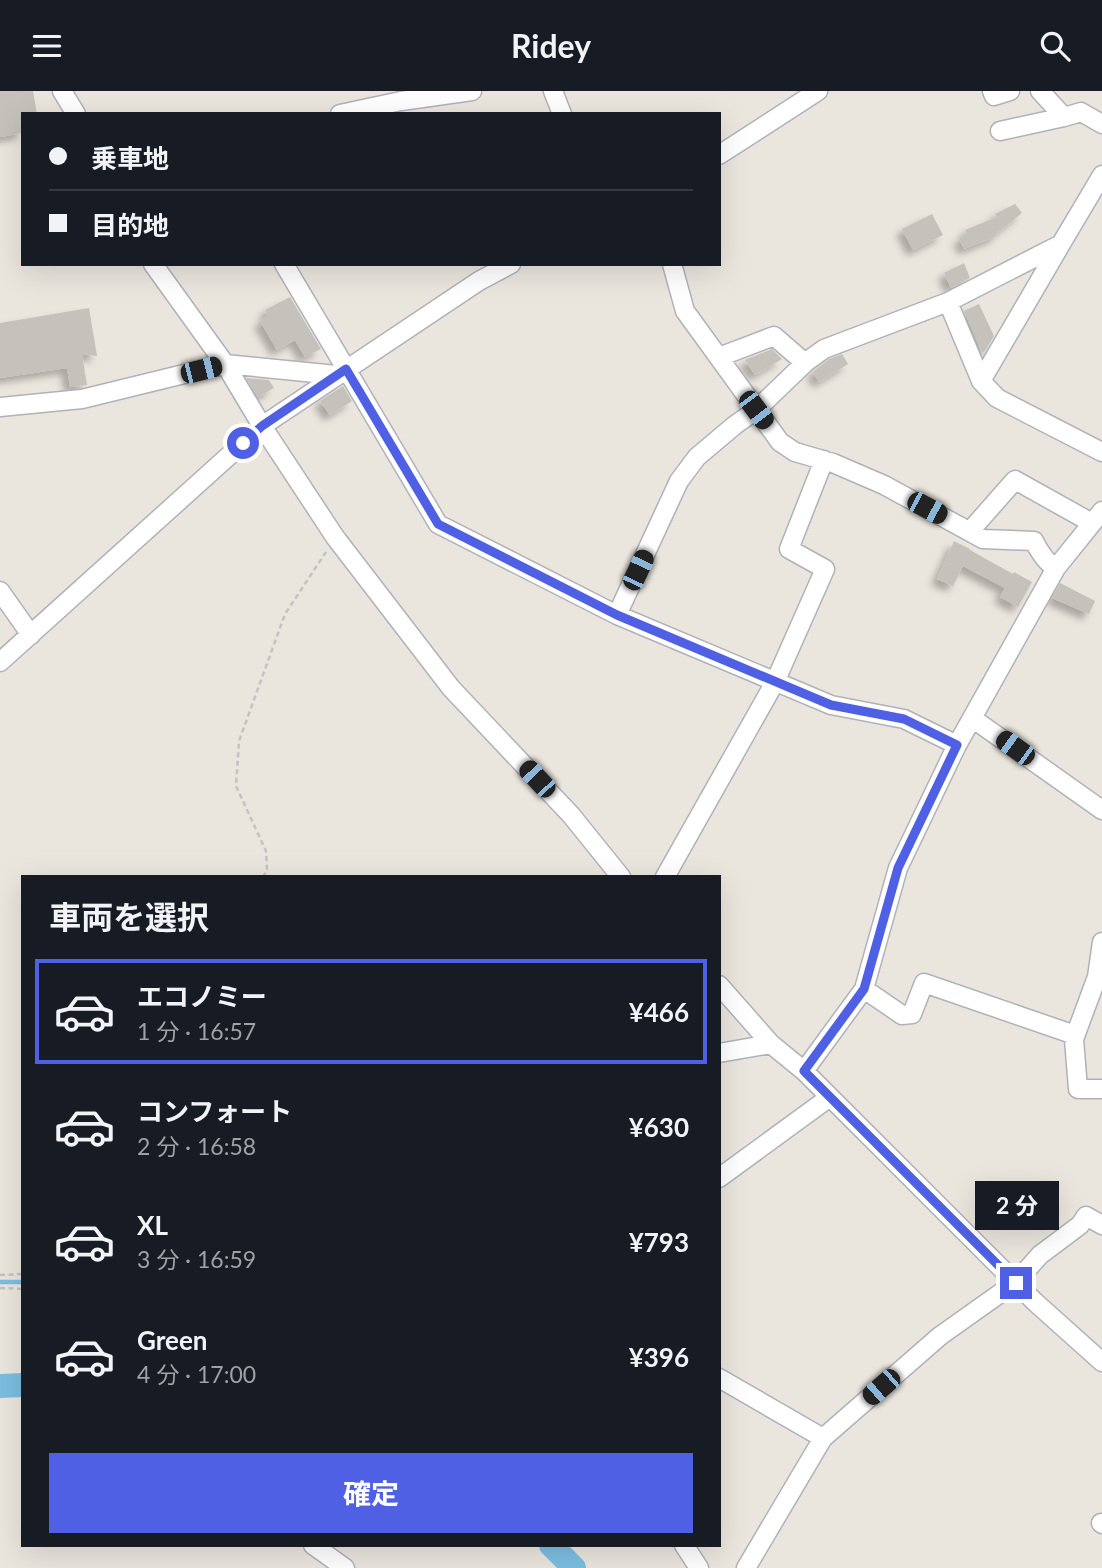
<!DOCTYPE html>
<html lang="ja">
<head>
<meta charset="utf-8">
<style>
	:root { --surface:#171b24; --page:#20242c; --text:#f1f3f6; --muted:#9ea1a6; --line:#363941; --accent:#4f60e4 }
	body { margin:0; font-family:Lato,"Noto Sans JP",sans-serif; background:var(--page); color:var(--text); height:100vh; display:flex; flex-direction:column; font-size:26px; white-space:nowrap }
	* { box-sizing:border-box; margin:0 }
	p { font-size:23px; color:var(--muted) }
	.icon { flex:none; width:38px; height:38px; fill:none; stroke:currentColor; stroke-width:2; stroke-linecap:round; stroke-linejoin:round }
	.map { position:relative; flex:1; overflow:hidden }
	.sheet { position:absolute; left:21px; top:784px; width:700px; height:672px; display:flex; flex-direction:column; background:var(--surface); border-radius:0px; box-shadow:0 7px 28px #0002 }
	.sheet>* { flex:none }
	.banner { position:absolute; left:21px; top:21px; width:700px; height:154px; border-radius:0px; box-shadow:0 7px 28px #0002; display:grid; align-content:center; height:154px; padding:0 28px; background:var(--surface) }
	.end { position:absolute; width:32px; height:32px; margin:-16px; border:9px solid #4f60e4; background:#fff; box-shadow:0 0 0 4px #fff }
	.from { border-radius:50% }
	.bubble { position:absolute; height:49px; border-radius:0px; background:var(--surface); box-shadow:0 7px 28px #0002; font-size:23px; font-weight:700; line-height:49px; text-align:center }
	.car { position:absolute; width:21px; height:42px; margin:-21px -10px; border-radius:9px; box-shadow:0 0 5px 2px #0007; background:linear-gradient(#222 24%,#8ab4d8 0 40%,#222 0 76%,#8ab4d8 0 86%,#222 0) }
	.banner b { display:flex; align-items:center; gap:24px; height:66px; font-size:26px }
	.banner b+b { border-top:2px solid var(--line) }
	.banner i { width:18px; height:18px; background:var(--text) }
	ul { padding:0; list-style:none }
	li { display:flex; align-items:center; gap:21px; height:105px; margin:0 14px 10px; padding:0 14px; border:4px solid transparent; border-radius:0px }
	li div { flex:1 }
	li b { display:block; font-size:26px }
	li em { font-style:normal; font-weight:700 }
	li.current { border-color:var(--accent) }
	li>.icon { width:63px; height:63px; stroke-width:1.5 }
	h2 { padding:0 28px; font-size:32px; line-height:84px }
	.cta { display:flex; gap:14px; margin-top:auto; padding:14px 28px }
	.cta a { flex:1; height:80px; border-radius:0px; background:var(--accent); color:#fff; font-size:28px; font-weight:700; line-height:80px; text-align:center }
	header { display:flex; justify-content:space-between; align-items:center; height:91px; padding:0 28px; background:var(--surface); font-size:32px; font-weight:700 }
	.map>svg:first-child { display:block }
</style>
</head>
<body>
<header><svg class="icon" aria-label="menu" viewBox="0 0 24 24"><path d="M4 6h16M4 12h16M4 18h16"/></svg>Ridey<svg class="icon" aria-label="search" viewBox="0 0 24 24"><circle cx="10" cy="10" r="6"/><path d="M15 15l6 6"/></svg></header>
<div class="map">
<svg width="1102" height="1477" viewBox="0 0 1102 1477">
	<defs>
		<filter id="shadow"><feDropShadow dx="-6" dy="6" stdDeviation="3.5" flood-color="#0004"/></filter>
	</defs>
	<rect width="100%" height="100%" fill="#eae5dd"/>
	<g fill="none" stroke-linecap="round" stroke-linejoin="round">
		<!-- stream -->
		<path stroke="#7bbee0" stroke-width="4.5" d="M0,1191h23"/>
		<!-- river -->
		<path stroke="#7bbee0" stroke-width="24" d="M0,1295l23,-1
			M551,1454l23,23"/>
	</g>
	<!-- building -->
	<path fill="#c5c2bc" filter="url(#shadow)" d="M0,0h33l4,23h-14v19l-23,4z
		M1015,113l7,9 -26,21 1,2 -33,13 -5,-11 8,-3 -2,-5 32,-13 -2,-3z
		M932,123l11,21 -30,15 -11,-21z
		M964,172l6,15 -19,10 -7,-15z
		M290,206l31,52 -16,8 -10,-17 -18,10 -17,-29 8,-5 -3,-6z
		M979,213l15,32 -9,15 -3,2 -18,-42z
		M89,217l8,48 -15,-2 5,31 -17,2 -3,-19 -67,10v-55z
		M772,258l10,10 -27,16 -10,-15z
		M842,263l6,10 -29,18 -6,-10 16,-13z
		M246,287l23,2 5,8 -16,9z
		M343,295l9,15 -22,14 -10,-14z
		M954,450l16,8v1l43,24 1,-2 18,10 -14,25 -18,-10 5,-9 -42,-22 -10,20 -16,-7z
		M1060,492l35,18 -6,13 -37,-16z"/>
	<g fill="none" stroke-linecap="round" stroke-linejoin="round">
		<defs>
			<path id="minor" d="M62,0l14,23
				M553,0l9,23
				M992,0l2,5 16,-5
				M1040,0l24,26 17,-5 21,12
				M340,23l61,-13 71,-10
				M1000,40l64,-14
				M719,64l99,-64
				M153,173l72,100 37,62 73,111 116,151 120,127 50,62
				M284,173l154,260 179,91 214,90 73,14 53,26
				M672,173l13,47 95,131 15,10 38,11 51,22 99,54 51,2c5,10 12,22 22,27
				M948,211l33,79 16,17 105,54
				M719,266l55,-21 31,27
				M981,290l80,-137
				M0,316l82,-8 143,-35 111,11
				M970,440l45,-51 77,43
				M0,500l31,44
				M617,524l62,-134 18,-24 38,-32 21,-15 50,-48 18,-13 124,-47 113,-58 41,-69
				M0,571l262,-236 217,-145 32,-17
				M972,627l130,92
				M665,786l110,-195 50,-113 -36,-20 35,-89
				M1102,851l-5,35 -23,62 4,50h24
				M719,894l52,59 33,27 231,231 67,60
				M864,898l38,26 10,-1 12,-31 151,52
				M719,962l52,-9
				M804,980l60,-82 34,-121 59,-123 99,-177 46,-57
				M719,1087l111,-81
				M719,1287l104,60
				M1101,1432l1,1
				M313,1454l32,23
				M684,1454l15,23
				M746,1477l77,-130 117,-102 76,-54 24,-27 40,-30 6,-9 16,9"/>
		</defs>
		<!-- minor casing -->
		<use href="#minor" stroke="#b0b2bb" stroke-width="21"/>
		<!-- path -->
		<path stroke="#c3c3c3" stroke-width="2.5" stroke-dasharray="5 3.5" stroke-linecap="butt" d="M263,786l4,-7 -1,-19 -30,-65 3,-45 46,-127 41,-62
			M0,1184l23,-1
			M0,1197l23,1"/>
		<!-- minor -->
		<use href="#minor" stroke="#fff" stroke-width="18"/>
	</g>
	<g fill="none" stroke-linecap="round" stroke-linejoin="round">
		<!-- route -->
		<path stroke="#4f60e4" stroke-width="9" d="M243,352l19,-17 84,-57 92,155 179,91 214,90 73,14 53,26 -59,123 -34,121 -60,82 212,212"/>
	</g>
</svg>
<i class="end from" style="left:243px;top:352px"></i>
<i class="end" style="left:1016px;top:1192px"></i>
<div class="bubble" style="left:975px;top:1090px;width:84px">2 分</div>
<i class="car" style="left:201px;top:279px;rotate:76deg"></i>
<i class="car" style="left:756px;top:319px;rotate:143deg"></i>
<i class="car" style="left:927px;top:417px;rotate:118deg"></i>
<i class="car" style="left:638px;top:479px;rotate:25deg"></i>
<i class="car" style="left:1015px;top:657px;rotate:306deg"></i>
<i class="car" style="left:537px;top:688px;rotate:317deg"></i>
<i class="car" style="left:881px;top:1296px;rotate:229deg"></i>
<div class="banner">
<b><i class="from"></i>乗車地</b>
<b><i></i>目的地</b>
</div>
<section class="sheet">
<h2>車両を選択</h2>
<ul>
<li class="current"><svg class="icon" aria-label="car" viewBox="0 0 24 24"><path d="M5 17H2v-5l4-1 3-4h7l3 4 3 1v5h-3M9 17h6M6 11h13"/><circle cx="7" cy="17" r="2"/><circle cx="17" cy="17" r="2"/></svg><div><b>エコノミー</b><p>1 分 · 16:57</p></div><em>¥466</em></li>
<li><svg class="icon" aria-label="car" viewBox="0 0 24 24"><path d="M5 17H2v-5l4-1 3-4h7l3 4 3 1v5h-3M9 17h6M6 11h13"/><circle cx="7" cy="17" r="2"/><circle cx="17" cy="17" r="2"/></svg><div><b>コンフォート</b><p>2 分 · 16:58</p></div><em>¥630</em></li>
<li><svg class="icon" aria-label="car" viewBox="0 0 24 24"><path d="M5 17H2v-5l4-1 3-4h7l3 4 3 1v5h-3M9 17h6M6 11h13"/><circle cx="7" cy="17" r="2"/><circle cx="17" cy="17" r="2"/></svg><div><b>XL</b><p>3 分 · 16:59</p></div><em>¥793</em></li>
<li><svg class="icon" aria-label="car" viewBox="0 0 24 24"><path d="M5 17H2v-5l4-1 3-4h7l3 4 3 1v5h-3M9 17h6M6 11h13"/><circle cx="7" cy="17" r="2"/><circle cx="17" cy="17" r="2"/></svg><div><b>Green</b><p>4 分 · 17:00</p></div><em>¥396</em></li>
</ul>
<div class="cta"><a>確定</a></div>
</section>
</div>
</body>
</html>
